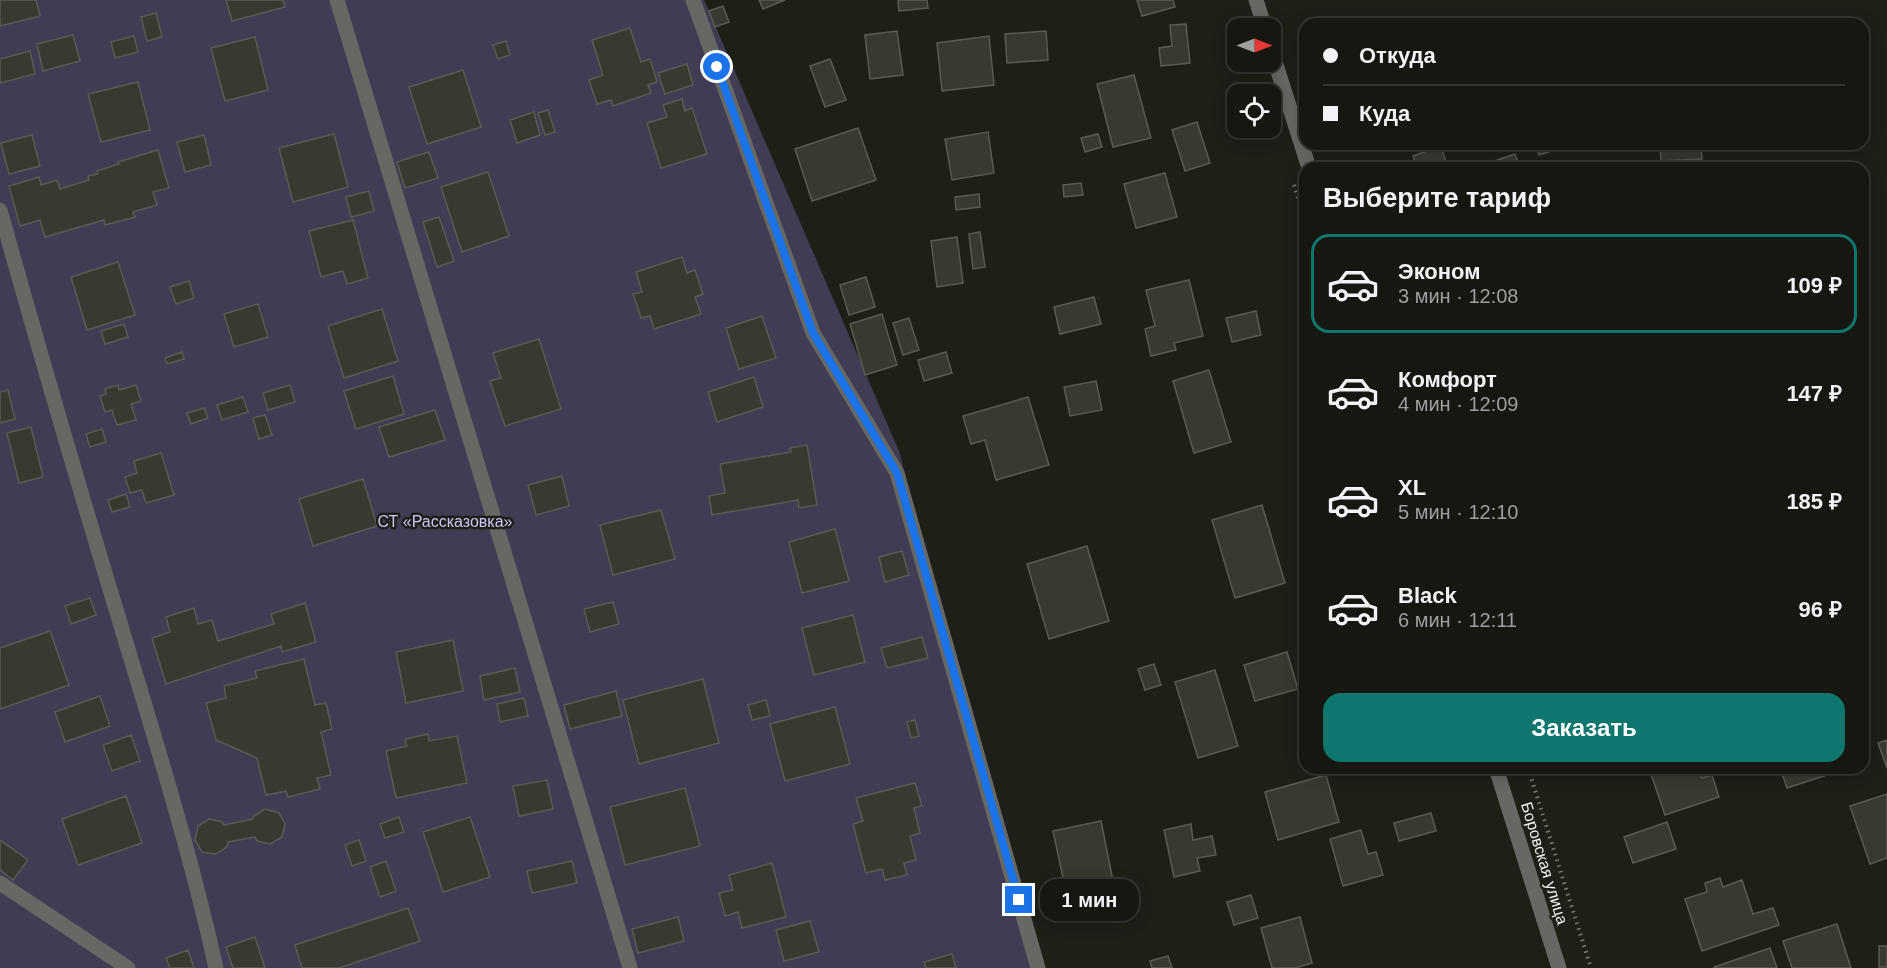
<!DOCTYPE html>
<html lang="ru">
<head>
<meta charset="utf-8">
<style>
	:root { --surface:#161711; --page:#1f201a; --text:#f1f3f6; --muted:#9e9f9f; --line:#353631; --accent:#0f766e }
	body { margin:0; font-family:Helvetica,sans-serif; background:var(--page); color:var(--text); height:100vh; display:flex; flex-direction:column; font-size:22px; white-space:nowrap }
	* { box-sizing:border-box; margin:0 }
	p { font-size:20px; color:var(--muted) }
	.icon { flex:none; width:33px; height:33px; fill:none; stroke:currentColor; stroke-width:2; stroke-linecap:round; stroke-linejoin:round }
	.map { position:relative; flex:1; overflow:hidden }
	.details { position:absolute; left:1299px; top:162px; width:570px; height:612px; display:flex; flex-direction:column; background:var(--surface); border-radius:18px; box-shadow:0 3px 15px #0003,0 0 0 2px var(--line) }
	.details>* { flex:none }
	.top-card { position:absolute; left:1299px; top:18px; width:570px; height:132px; border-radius:18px; box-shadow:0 3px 15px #0003,0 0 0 2px var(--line); display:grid; align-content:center; height:132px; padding:0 24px; background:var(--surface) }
	.needle { width:39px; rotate:90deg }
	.tools { position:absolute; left:1227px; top:18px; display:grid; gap:12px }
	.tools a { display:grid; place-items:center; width:54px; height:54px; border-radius:12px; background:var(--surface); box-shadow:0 3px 15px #0003,0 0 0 2px var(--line); font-size:30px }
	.end { position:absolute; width:27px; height:27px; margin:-14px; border:8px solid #1a73e8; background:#fff; box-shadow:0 0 0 3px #fff }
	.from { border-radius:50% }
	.bubble { position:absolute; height:42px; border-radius:18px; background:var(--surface); box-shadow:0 3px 15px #0003,0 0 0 2px var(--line); font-size:20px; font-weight:700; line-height:42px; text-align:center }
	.top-card b { display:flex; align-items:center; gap:21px; height:57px; font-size:22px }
	.top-card b+b { border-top:2px solid var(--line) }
	.top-card i { width:15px; height:15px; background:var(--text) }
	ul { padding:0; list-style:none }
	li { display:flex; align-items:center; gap:18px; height:99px; margin:0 12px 9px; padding:0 12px; border:3px solid transparent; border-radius:18px }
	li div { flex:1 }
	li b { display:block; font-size:22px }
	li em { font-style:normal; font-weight:700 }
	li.on { border-color:var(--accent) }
	li>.icon { width:54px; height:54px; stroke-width:1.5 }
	h2 { padding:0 24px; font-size:27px; line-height:72px }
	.button { display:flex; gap:12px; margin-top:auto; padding:12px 24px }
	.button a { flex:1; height:69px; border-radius:18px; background:var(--accent); color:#fff; font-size:24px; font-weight:700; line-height:69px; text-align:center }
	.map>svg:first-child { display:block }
</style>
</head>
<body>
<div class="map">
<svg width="1887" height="968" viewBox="0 0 1887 968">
	<rect width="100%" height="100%" fill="#1e1f17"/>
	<!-- green -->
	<path fill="#413b54" d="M0,0h704l195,451 134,517h-1033z"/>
	<!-- building -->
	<path fill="#383a31" stroke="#5a5c52" stroke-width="1.5" d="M0,0h36l4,16 -40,10z
		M226,0h57l2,7 -53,14z
		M759,0h26l-22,9z
		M898,0h29l1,8 -29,3z
		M1137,0h36l2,7 -33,9z
		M723,6l6,16 -14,5 -6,-16z
		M156,13l6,24 -15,4 -6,-24z
		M1186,24l4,39 -29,3 -2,-18 13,-2 -2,-21z
		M630,28l11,34 9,-3 7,23 -9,3 3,8 -38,13 -2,-6 -14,4 -8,-24 14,-5 -11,-35z
		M897,31l6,44 -33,4 -5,-44z
		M1046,31l2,29 -41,3 -2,-29z
		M73,35l7,26 -37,10 -6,-27z
		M134,36l4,16 -23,6 -4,-16z
		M989,36l5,49 -52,6 -5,-48z
		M255,37l13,53 -43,11 -14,-53z
		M506,41l4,14 -12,4 -5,-14z
		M30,51l5,23 -35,9v-24z
		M830,59l16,41 -21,7 -15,-41z
		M687,64l6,21 -28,9 -7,-21z
		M463,70l18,57 -54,17 -18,-57z
		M1134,75l17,63 -38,9 -16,-63z
		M138,82l12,48 -49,12 -13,-48z
		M682,99l3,12 7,-3 15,46 -46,14 -14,-45 20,-6 -4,-12z
		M548,110l7,22 -10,3 -7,-22z
		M534,112l6,23 -23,8 -7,-23z
		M1197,122l13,41 -25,8 -13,-41z
		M858,128l18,52 -64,21 -17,-52z
		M988,132l6,41 -42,7 -7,-41z
		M334,134l14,53 -55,15 -14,-54z
		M1098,134l4,13 -17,5 -4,-14z
		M32,135l8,31 -31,8 -8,-31z
		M204,135l7,30 -26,7 -8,-30z
		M1535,144h21l2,5 -19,6z
		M1660,144h41l1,15 -41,2z
		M1441,146l7,22h-31l-4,-12z
		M158,150l11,38 -16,4 4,13 -24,7 2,5 -30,8 -1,-5 -59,17 -5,-17 -20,6 -11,-40 30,-9 2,8 16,-5 3,9 29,-9 -1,-4 10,-2 -1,-3 22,-7 -1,-2z
		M429,152l9,26 -33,10 -8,-26z
		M1515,154l5,14h-46z
		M488,172l21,64 -47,16 -21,-65z
		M1165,173l12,44 -41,11 -12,-44z
		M1081,183l2,12 -19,2 -1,-12z
		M369,191l5,20 -23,6 -5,-20z
		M979,194l1,13 -24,3 -1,-13z
		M439,217l15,44 -17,6 -14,-45z
		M353,220l15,58 -21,6 -4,-13 -22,6 -12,-46z
		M980,232l5,35 -12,2 -4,-35z
		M957,237l6,46 -26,4 -6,-46z
		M682,257l5,16 8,-3 8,24 -8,3 6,17 -47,15 -4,-13 -9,2 -8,-24 9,-2 -6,-20z
		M118,262l17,53 -48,15 -16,-53z
		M866,277l9,30 -26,8 -9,-30z
		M1189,280l14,56 -29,7 2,7 -25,6 -6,-27 10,-3 -9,-36z
		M189,281l5,17 -18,6 -6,-17z
		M1094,297l7,27 -41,10 -6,-27z
		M258,304l10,33 -34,10 -10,-33z
		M382,309l16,52 -54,17 -16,-52z
		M1256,311l5,24 -29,7 -6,-24z
		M882,314l15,51 -32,10 -15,-51z
		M762,316l14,42 -37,11 -13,-41z
		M909,318l10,32 -16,5 -10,-32z
		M124,324l4,13 -23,7 -4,-13z
		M539,339l22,70 -56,17 -15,-45 11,-3 -8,-25z
		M182,352l2,7 -17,5 -2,-6z
		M946,352l6,21 -28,8 -6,-21z
		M1209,370l22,72 -37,11 -21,-72z
		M393,376l11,38 -48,15 -12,-38z
		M754,377l9,30 -46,15 -9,-30z
		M1096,381l6,29 -32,6 -6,-29z
		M118,385l1,5 17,-5 5,16 -10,3 5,16 -19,5 -5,-15 -7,2 -5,-16 6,-2 -1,-5z
		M290,385l5,17 -27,8 -5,-17z
		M8,390l7,29 -15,4v-31z
		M243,397l5,15 -26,8 -5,-15z
		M1028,397l21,68 -53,15 -11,-40 -14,4 -8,-28z
		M204,408l4,10 -17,6 -4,-11z
		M435,410l10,30 -56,17 -10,-30z
		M265,415l7,20 -13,4 -6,-21z
		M31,427l12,50 -24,6 -12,-50z
		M102,429l4,13 -16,5 -4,-13z
		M807,445l10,60 -18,3 -1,-8 -86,15 -3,-19 16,-3 -5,-29 71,-12 -1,-4z
		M161,453l13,42 -28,8 -4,-13 -12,3 -5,-16 12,-4 -3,-12z
		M562,476l7,30 -33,9 -8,-30z
		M363,479l14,47 -64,20 -14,-47z
		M126,494l4,13 -18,5 -4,-12z
		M1262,505l23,78 -50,15 -23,-78z
		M661,510l14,49 -62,16 -13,-50z
		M835,529l14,52 -47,12 -13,-51z
		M1087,546l22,75 -60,18 -22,-75z
		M902,551l7,24 -24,7 -6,-25z
		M90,598l6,17 -25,9 -6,-18z
		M613,602l6,22 -29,8 -6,-23z
		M305,603l11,39 -34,10 -1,-6 -115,38 -14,-46 18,-6 -4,-15 28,-9 4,16 14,-4 6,21 56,-17 -3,-10z
		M853,615l12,47 -51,13 -12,-47z
		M50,631l19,54 -69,24v-61z
		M922,637l6,21 -41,10 -6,-20z
		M453,640l10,51 -57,12 -10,-51z
		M1287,652l11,37 -43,12 -11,-36z
		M304,659l11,46 11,-2 6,26 -11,3 10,43 -14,3 3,11 -32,8 -2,-6 -20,4 -9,-37 -41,-18 -10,-37 20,-5 -2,-12 33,-8 -2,-7z
		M1154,664l7,21 -16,5 -7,-21z
		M515,668l5,24 -36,8 -4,-24z
		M1215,670l23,76 -40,12 -23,-76z
		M703,679l16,64 -80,21 -16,-64z
		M616,691l6,25 -52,13 -6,-24z
		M100,696l10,30 -45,16 -10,-30z
		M524,698l4,18 -28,6 -3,-18z
		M766,700l4,16 -18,4 -4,-15z
		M835,707l15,57 -65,17 -15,-57z
		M915,720l4,16 -8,2 -4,-16z
		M428,734l1,7 28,-5 10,47 -71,15 -10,-47 21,-5 -2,-7z
		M131,735l9,26 -28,10 -9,-26z
		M1887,740v28l-9,-25z
		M1649,768h50l3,10 10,-3 7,22 -54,18z
		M1780,768h48l2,6 -43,14z
		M1326,775l13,47 -61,18 -13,-48z
		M547,780l6,29 -34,7 -6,-30z
		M915,783l7,23 -8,2 6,25 -10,3 6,24 -12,3 3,12 -22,5 -3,-11 -16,4 -13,-49 10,-3 -7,-23z
		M685,788l15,58 -75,19 -15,-58z
		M1887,794v64l-17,6 -20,-58z
		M126,796l16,47 -64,22 -16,-46z
		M265,809l14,4 6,11 -3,13 -12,7 -13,-3 -2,-4 -27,5 -1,5 -11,7 -14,-2 -7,-12 3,-14 11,-7 13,3 2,3 29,-6 1,-3z
		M1431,813l5,18 -37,10 -5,-18z
		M399,817l5,15 -19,6 -5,-14z
		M470,817l20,60 -47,15 -20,-60z
		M1101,821l15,75 -47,10 -16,-75z
		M1667,822l9,27 -43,14 -9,-26z
		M1191,824l2,16 19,-4 4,19 -19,3 3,13 -26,6 -10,-47z
		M1361,830l7,24 8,-2 7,23 -40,11 -13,-47z
		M0,840l28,20 -15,20 -13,-10z
		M359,840l7,21 -14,5 -7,-21z
		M386,861l10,30 -16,6 -10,-30z
		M572,861l5,22 -45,10 -5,-22z
		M772,863l14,54 -44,11 -4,-16 -13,4 -6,-23 14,-3 -4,-15z
		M1720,878l3,9 19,-7 11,34 20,-6 6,17 -77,26 -17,-52 22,-7 -2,-9z
		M1251,895l7,23 -24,7 -7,-23z
		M408,908l12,33 -81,27h-37l-7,-23z
		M678,917l6,24 -46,12 -6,-24z
		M1300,917l12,46 -17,5h-23l-11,-40z
		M810,921l9,31 -35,9 -8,-31z
		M1837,924l14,44h-59l-9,-27z
		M255,937l10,31h-32l-7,-21z
		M1879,946h8v21h-8z
		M1770,948l7,20h-62l-1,-1z
		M188,950l6,18h-24l-4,-10z
		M952,954l4,14h-30l-2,-6z
		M1168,956l4,12h-20l-2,-7z"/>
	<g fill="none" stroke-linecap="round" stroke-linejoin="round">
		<!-- path -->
		<path stroke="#7a7c74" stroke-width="4" stroke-dasharray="1.5 4.5" stroke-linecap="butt" d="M1294,185l11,33
			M1528,768l63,200"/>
		<!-- minor -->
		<path stroke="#676864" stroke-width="15" d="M337,0l293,968
			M693,0l120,333 84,140 141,495
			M1256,0l9,28
			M1270,46l39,122
			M0,210c37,132 75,264 115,396 36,120 74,240 101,362
			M1496,768l63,200
			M0,883l128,85"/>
	</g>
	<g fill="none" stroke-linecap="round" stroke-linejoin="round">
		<!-- route -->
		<path stroke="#1a73e8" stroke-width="8" d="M717,67l96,266 84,140 122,427"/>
	</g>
	<g text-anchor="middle" stroke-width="5" stroke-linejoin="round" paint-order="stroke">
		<!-- park labels -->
		<g font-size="16" fill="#d1c4f9" stroke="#1e1f17">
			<text x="445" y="527">СТ «Рассказовка»</text>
		</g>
		<!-- street labels -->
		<g font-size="16" fill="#f1f3ed" stroke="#1e1f17">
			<text transform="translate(1545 863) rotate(73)" y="6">Боровская улица</text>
		</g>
	</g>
</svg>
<div class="tools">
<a><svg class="needle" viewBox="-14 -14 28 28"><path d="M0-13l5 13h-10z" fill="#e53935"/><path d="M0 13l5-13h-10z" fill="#9e9f9f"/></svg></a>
<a><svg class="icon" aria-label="locate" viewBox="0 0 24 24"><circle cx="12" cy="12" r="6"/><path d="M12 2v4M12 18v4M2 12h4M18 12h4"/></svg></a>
</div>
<i class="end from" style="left:717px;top:67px"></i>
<i class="end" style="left:1019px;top:900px"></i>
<div class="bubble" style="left:1040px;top:879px;width:99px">1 мин</div>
<div class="top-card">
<b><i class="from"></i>Откуда</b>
<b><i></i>Куда</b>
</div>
<section class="details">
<h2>Выберите тариф</h2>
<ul>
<li class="on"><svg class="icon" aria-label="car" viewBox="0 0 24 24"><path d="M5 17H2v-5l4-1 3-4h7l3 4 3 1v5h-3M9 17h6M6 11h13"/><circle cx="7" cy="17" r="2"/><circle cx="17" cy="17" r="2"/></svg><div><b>Эконом</b><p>3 мин · 12:08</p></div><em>109 ₽</em></li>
<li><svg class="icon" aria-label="car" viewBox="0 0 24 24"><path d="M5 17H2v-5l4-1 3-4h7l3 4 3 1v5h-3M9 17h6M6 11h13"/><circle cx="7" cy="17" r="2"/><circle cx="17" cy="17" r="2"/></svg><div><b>Комфорт</b><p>4 мин · 12:09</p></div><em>147 ₽</em></li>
<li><svg class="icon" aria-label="car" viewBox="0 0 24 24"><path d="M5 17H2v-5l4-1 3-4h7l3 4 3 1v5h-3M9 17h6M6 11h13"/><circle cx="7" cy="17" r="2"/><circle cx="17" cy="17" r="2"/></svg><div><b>XL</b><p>5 мин · 12:10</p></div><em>185 ₽</em></li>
<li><svg class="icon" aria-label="car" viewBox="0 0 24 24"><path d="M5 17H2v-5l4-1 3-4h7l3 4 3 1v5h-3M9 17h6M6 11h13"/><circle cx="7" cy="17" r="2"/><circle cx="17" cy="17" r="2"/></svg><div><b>Black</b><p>6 мин · 12:11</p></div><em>96 ₽</em></li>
</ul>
<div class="button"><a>Заказать</a></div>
</section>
</div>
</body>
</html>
